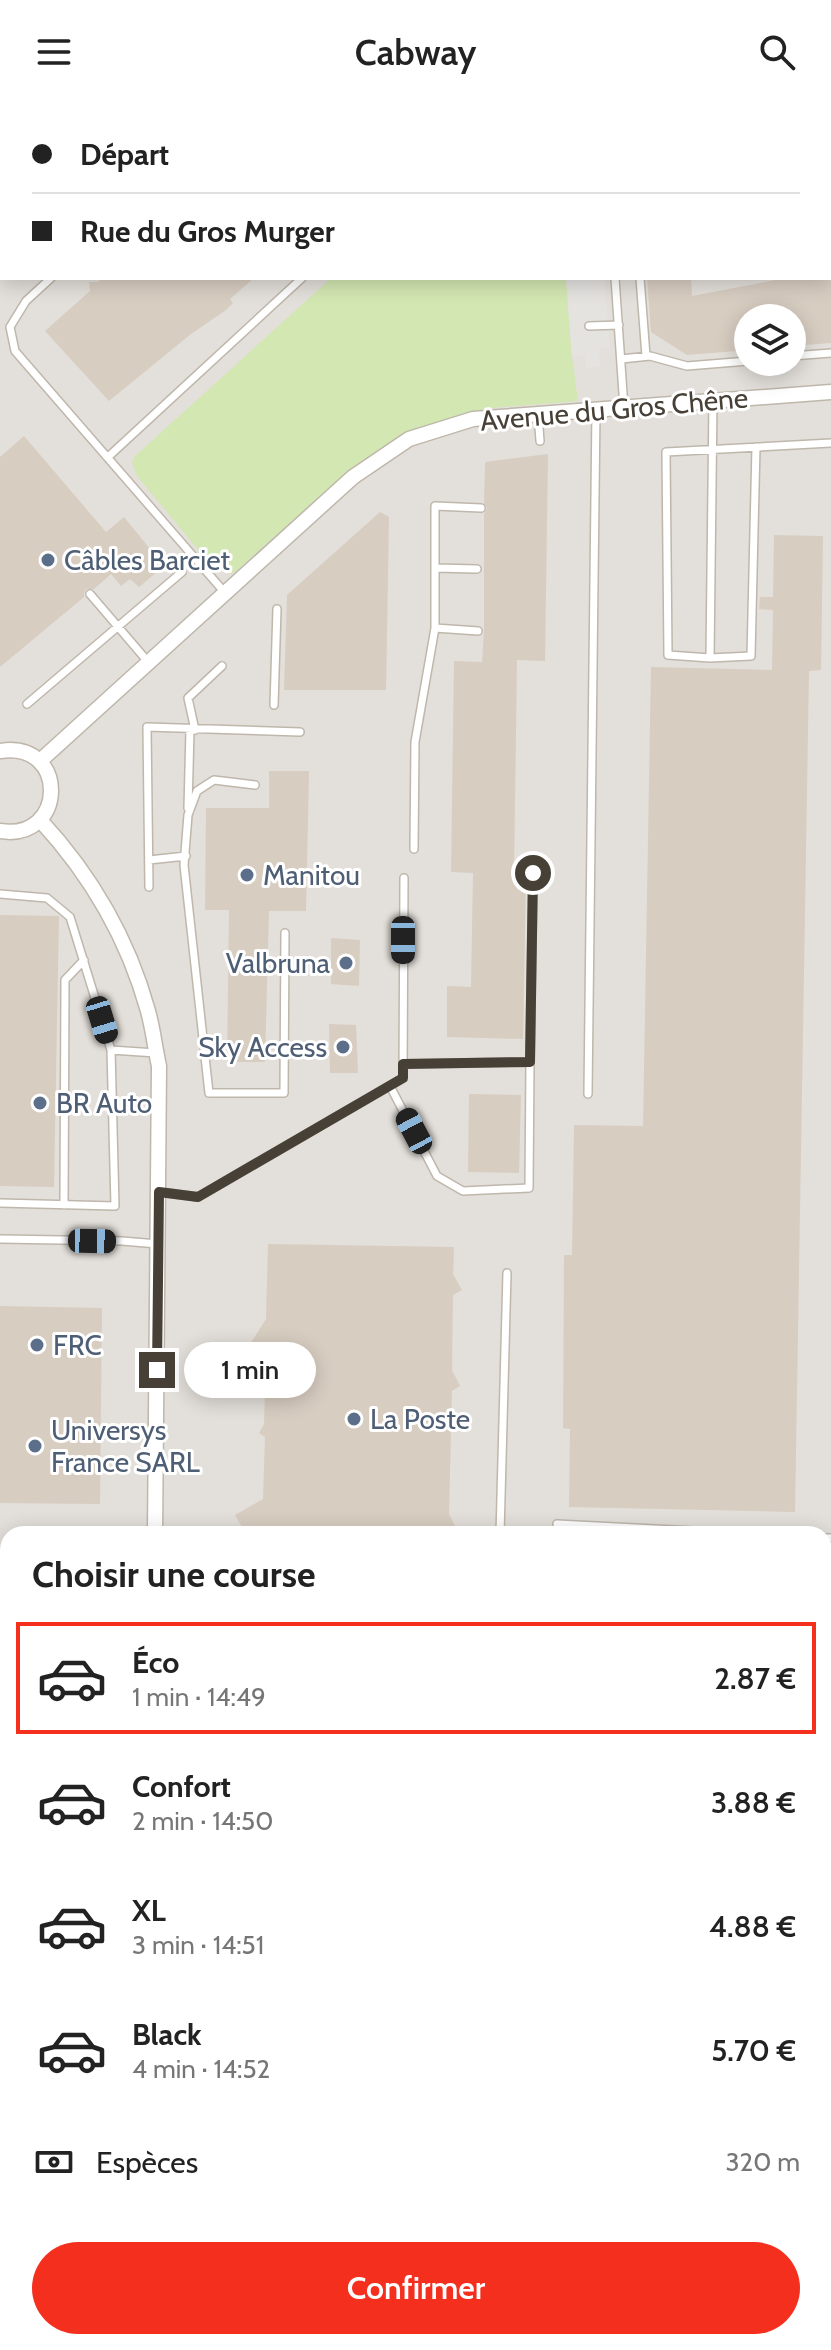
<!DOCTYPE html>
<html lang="fr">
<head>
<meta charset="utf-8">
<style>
	:root { --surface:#fff; --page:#f6f6f6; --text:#222; --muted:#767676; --line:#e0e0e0; --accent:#f52f1e }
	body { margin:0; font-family:Cabin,sans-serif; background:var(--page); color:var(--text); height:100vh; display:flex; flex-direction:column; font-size:30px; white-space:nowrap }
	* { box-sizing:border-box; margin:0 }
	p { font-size:26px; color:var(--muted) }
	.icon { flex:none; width:44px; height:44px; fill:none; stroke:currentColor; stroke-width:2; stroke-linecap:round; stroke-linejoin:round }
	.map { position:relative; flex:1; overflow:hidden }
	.drawer { position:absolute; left:0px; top:1422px; width:832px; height:824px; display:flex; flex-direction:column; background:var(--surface); border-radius:24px 24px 0 0; box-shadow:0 4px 20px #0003 }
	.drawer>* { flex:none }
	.banner { position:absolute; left:0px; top:0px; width:832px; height:176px; box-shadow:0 4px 20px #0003; display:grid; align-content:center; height:176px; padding:0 32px; background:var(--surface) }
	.buttons { position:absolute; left:734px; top:200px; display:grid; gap:16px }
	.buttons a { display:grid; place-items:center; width:72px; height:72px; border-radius:50%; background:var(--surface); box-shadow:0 4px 20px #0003; font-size:40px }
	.end { position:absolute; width:36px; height:36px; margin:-18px; border:10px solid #474037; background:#fff; box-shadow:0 0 0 4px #fff }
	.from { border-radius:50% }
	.bubble { position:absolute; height:56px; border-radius:28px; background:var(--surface); box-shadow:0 4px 20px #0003; font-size:26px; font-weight:600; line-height:56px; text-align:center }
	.car { position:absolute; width:24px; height:48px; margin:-24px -12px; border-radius:10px; box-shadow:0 0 6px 2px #0007; background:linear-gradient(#222 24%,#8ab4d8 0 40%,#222 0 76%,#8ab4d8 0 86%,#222 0) }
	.banner b { display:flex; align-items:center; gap:28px; height:76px; font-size:30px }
	.banner b+b { border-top:2px solid var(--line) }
	.banner i { width:20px; height:20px; background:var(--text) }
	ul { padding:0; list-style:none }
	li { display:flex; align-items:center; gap:24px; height:112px; margin:0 16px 12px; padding:0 16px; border:4px solid transparent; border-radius:0px }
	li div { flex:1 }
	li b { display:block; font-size:30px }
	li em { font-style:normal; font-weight:600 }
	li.active { border-color:var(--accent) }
	li>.icon { width:72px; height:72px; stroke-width:1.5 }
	h2 { padding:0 32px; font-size:36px; line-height:96px }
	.pay { display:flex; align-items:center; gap:20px; height:88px; padding:0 32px; font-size:30px }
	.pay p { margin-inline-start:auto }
	.cta { display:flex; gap:16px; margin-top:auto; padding:16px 32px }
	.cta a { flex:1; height:92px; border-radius:48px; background:var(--accent); color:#fff; font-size:32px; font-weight:600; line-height:92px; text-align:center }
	header { display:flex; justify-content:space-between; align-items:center; height:104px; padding:0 32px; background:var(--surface); font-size:36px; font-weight:600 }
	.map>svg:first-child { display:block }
</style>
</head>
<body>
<header><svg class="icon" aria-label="menu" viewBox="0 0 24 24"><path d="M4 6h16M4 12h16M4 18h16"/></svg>Cabway<svg class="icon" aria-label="search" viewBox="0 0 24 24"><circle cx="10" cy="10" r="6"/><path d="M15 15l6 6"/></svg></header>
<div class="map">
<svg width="831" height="2246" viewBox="0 0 831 2246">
	<rect width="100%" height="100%" fill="#f4f0e9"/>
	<!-- industrial -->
	<path fill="#e3dfda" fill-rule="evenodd" d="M145,0h686v2246h-831v-2115l2,-2v45h828v-172h-688zM748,214h44v44h-44zM8,1430h816v808h-816z"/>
	<!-- green -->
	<path fill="#d3e7b2" d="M331,174h235l6,79 6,44 -87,7 -27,5 -47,16 -68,41 -114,102 -4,2 -17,-5 -77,-93 -5,-13 2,-6z"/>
	<!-- parking -->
	<path fill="#e5e3e0" d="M566,174h38l6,70 -11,1 1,18 -14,1 -1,-12 -13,1z"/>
	<!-- building -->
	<path fill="#d8cdc1" d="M99,174h155l-24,21 3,4 -7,7 -35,24 -82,67 -64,-70 45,-40 -1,-9h10z
		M647,174h44l1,18 94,-18h45v65l-39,3v-28h-44v32l-61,5 -36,-23z
		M24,332l82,96 18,-15 40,49 -25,21 -9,-8 -9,7 -10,-12 -17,15h-8l-2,4v4l-84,70v-210z
		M548,350l-3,207 -28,-1 -3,214h12l-3,165 -76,-2v-51l24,1 2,-114 -22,-1 3,-211 28,1 2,-31v-117l3,-6 -3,-5 1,-41z
		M380,408l9,5 -3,173h-102l3,-95z
		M774,431l49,1 -2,134 -12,1 -14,841 -226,-5 1,-78 -7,-1 1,-173h8l2,-130 69,1 8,-459 121,3 1,-60 -14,-1 1,-12h13z
		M269,667h40l-3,140h-37l-4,151h-38l2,-152h-24l1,-102h63z
		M0,811l59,1 -5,271 -54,-1z
		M331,834l29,2 -1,46 -28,-2z
		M329,920l27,1 2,48h-28z
		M469,990l52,1 -2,78 -51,-1z
		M268,1140l186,3 -1,27 9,16 -9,5 -1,75 8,16 -8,5 -3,123 10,20h-213l-11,-19 28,-16 2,-62 -6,-4 5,-9 2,-73 -16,-7 16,-25z
		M0,1202l102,2 -2,196 -100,-1z"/>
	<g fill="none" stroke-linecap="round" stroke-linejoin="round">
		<defs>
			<path id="service" d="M342,0v2
				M597,0v2
				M236,2l2,-2
				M830,6h1
				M830,45h1
				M0,47l2,2
				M830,129h1
				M51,174l-25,23 -16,26 5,24 211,243
				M615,174l9,130
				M640,174l6,78
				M589,222l30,-1
				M792,252l39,-3
				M621,255l29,-3 37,10 61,-5
				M713,296l-3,258 -42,-3 -2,-203c55,-3 110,-6 165,-9
				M538,310l2,27
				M108,353l194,-179
				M435,464l42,1
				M90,490l59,69
				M435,524l43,3
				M710,554l41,-2 5,-209
				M27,600l155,-132
				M274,601l3,-96
				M195,626l-7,-32 34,-32
				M255,681l-41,-5 -17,11 -9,24 -4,50 25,228h75l1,-160
				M188,704l2,-78
				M414,745l1,-107 20,-114v-122l46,2
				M149,756l37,-4
				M149,783l-2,-160 153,5
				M0,790l47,4 23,19 41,133 4,156 -115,-3
				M111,946l45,3
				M403,960l127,-2 3,-189
				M390,982l47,90 26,15 66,-3 1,-126
				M588,990l8,-684
				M159,1088l39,5 205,-119 1,-200
				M64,1101l1,-225 19,-20
				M0,1135l122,2 36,3
				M557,1420l196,10
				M500,1430l7,-261
				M824,1434h7
				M0,1504l8,1
				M0,1995h8
				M331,2246v-8
				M826,2246l5,-153"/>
			<path id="minor" d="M0,647c69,-11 67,91 0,80
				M40,657l313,-284 56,-38 64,-20 358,-27
				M40,716c51,55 88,119 108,191 5,18 7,37 11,55l-4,468
				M824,1519l7,1"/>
		</defs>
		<!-- service casing -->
		<use href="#service" stroke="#bfb7ab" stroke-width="10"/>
		<!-- minor casing -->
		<use href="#minor" stroke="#bfb7ab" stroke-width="17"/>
		<!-- service -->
		<use href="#service" stroke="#fff" stroke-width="7"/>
		<!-- minor -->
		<use href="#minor" stroke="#fff" stroke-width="14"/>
		<defs>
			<path id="rail" d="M536,2246v-8"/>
		</defs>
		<!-- rail casing -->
		<use href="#rail" stroke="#979797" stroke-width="8"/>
		<!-- rail -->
		<use href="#rail" stroke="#fff" stroke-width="5" stroke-dasharray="15" stroke-linecap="butt"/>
	</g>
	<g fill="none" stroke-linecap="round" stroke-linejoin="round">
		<!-- route -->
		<path stroke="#474037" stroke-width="10" d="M157,1266l2,-178 39,5 205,-119v-14l127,-2 3,-189"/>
	</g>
	<!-- markers -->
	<g fill="#5c6f8a" stroke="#fff" stroke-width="3">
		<circle cx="48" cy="456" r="8"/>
		<circle cx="247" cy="771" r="8"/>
		<circle cx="346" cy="859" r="8"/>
		<circle cx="343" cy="943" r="8"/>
		<circle cx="40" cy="999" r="8"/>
		<circle cx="37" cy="1241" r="8"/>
		<circle cx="354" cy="1315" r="8"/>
		<circle cx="35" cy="1342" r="8"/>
	</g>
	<g text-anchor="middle" stroke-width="6" stroke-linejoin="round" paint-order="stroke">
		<!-- street labels -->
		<g font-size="28" fill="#474037" stroke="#fff">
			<text transform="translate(614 305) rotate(-5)" y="10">Avenue du Gros Chêne</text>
		</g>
		<!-- service labels -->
		<g font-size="28" fill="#4e5e75" stroke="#fff" text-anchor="start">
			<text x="64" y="466">Câbles Barciet</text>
			<text x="263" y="781">Manitou</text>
			<text x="330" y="869" text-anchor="end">Valbruna</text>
			<text x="327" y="953" text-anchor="end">Sky Access</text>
			<text x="56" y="1009">BR Auto</text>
			<text x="53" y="1251">FRC</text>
			<text x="370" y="1325">La Poste</text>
			<text x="51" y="1336">Universys<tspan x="51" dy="32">France SARL</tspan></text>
		</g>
	</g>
</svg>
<div class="buttons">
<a><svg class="icon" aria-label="layers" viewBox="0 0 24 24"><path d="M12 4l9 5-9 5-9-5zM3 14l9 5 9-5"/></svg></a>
</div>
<i class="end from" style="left:533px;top:769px"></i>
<i class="end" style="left:157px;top:1266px"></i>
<div class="bubble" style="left:184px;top:1238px;width:132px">1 min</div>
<i class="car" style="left:403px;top:836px;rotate:180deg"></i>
<i class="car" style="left:102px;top:916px;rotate:163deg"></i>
<i class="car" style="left:414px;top:1027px;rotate:332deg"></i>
<i class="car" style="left:92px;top:1137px;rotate:91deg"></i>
<div class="banner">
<b><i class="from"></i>Départ</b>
<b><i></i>Rue du Gros Murger</b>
</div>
<section class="drawer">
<h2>Choisir une course</h2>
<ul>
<li class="active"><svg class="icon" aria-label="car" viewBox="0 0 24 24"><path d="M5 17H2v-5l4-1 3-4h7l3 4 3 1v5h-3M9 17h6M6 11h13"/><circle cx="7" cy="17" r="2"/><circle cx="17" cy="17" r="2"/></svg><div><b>Éco</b><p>1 min · 14:49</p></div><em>2.87 €</em></li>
<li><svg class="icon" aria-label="car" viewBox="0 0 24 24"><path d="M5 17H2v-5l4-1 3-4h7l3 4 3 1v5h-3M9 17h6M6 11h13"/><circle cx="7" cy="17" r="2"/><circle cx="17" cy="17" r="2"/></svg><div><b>Confort</b><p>2 min · 14:50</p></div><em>3.88 €</em></li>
<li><svg class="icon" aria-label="car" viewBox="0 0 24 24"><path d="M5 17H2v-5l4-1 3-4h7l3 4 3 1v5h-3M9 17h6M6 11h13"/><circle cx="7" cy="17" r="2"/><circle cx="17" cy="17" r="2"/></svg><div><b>XL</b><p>3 min · 14:51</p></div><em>4.88 €</em></li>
<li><svg class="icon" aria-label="car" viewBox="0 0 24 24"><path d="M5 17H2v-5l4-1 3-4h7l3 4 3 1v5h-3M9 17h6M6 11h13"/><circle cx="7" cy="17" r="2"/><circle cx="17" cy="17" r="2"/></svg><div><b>Black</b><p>4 min · 14:52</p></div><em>5.70 €</em></li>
</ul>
<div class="pay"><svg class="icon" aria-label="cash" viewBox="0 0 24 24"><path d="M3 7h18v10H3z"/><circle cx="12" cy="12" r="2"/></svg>Espèces<p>320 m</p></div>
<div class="cta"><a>Confirmer</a></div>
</section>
</div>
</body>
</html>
